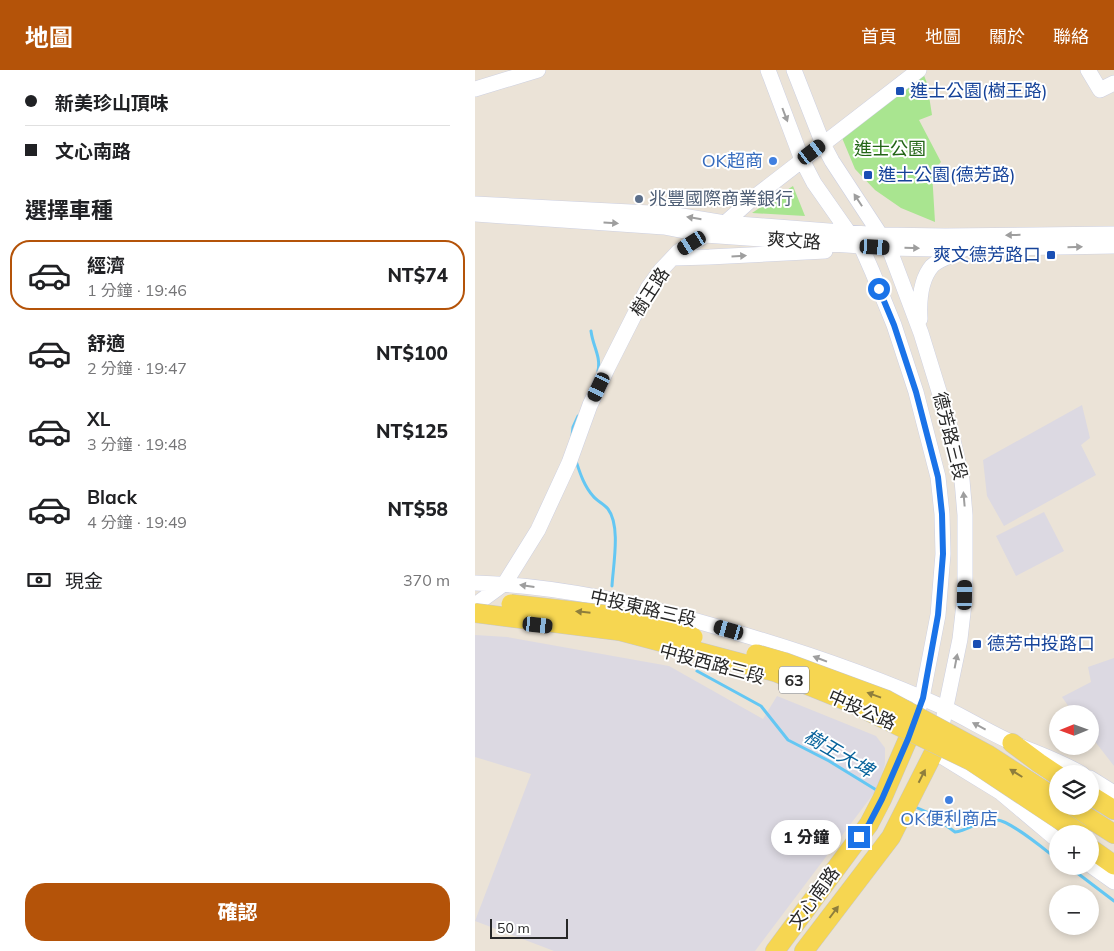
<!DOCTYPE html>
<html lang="zh-TW">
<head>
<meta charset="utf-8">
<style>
	:root { --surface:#fff; --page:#f2f2f2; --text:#202124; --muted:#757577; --line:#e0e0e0; --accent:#b45309 }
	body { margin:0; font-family:Mulish,"Noto Sans TC",sans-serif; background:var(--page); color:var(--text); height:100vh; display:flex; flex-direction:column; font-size:19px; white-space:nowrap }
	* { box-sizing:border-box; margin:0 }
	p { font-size:16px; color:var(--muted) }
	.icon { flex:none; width:28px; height:28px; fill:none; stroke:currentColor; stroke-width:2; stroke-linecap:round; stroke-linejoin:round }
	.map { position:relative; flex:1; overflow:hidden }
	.sheet { display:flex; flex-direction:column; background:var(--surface); width:475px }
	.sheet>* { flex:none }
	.hud { display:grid; align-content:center; height:110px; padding:0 25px; background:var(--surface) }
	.needle { width:32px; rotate:269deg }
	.controls { position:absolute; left:574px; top:635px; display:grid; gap:10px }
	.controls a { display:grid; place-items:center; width:50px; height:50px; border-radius:50%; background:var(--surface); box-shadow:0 2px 8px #0003; font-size:25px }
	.scale { position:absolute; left:15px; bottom:12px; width:78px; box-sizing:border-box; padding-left:5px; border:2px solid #272727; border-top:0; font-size:14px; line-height:18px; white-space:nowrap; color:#272727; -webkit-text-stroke:4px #fff; paint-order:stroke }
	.end { position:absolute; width:22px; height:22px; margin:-11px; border:6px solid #1a73e8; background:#fff; box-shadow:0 0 0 2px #fff }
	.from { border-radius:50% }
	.bubble { position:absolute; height:35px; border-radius:18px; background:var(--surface); box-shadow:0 2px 8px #0003; font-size:16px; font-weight:800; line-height:35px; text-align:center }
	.car { position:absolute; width:15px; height:30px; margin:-15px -8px; border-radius:6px; box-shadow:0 0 4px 1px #0007; background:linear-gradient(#222 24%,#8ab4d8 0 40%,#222 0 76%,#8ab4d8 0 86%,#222 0) }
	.hud b { display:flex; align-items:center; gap:18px; height:48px; font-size:19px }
	.hud b+b { border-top:1px solid var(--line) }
	.hud i { width:12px; height:12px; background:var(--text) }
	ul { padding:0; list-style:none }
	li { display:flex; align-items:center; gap:15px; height:70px; margin:0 10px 8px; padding:0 15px; border:2px solid transparent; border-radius:20px }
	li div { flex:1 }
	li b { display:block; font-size:19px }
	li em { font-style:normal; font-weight:800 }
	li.on { border-color:var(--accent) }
	li>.icon { width:45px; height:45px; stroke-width:1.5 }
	h2 { padding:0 25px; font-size:22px; line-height:60px }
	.pay { display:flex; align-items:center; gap:12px; height:55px; padding:0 25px; font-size:19px }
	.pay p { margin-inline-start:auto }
	.button { display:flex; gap:10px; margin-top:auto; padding:10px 25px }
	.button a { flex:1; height:58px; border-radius:20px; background:var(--accent); color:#fff; font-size:20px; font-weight:800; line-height:58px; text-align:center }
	header { display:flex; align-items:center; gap:30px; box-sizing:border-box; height:70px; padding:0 25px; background:var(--accent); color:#fff }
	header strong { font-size:24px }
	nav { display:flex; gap:28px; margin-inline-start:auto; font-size:18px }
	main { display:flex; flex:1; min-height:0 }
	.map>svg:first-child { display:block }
</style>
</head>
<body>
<header>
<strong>地圖</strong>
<nav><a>首頁</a><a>地圖</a><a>關於</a><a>聯絡</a></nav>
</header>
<main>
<section class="sheet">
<div class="hud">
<b><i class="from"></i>新美珍山頂味</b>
<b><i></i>文心南路</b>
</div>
<h2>選擇車種</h2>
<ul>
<li class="on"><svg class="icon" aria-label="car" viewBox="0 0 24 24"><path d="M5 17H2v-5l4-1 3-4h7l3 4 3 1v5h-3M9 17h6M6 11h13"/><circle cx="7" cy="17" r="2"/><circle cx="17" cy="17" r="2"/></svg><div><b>經濟</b><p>1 分鐘 · 19:46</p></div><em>NT$74</em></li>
<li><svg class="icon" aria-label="car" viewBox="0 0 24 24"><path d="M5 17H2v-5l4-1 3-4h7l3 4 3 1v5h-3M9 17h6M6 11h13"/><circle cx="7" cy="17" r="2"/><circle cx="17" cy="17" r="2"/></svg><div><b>舒適</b><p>2 分鐘 · 19:47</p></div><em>NT$100</em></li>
<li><svg class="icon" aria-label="car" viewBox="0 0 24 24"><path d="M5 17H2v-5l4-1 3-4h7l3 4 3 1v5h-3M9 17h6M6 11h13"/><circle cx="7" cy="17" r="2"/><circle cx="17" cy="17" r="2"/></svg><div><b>XL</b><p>3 分鐘 · 19:48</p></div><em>NT$125</em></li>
<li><svg class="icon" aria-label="car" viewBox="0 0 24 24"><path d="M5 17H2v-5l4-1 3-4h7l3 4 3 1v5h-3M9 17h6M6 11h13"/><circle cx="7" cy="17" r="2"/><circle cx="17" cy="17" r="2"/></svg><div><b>Black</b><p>4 分鐘 · 19:49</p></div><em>NT$58</em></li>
</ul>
<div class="pay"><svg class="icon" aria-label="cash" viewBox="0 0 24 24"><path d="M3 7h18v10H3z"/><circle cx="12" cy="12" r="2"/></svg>現金<p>370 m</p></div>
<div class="button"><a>確認</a></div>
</section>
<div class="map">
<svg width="639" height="881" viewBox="0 0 639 881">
	<rect width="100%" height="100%" fill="#ebe3d7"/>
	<!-- industrial -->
	<path fill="#dcd9e2" d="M607,335l8,33 -9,7 15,30 -92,51 -17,-30 -4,-36z
		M569,442l20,39 -48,25 -20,-40z
		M0,565l32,2 162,29 94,53 14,-23 99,40 9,12v16l-8,25 -122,162h-201l-79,-30 56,-147 -56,-17z
		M639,588v108l-24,-31v-21h-16l-12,-17 29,-15 -3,-15z"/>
	<!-- green -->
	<path fill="#a9e590" d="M448,3l4,10 5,32 -13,5 22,42 -9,10 3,50 -34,-14 -26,-18 -20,-21 -15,-36z
		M318,116l12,30 -53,-3z"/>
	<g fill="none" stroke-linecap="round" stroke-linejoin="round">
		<!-- stream -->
		<path stroke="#64c7f3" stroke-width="3" d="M116,261c2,16 10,25 7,40
			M97,366l1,-9 5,-11
			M101,391c4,12 8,25 17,35 4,5 11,8 15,13 13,17 5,57 4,77
			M222,601l64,35 27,34 41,21 49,30
			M438,736l16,7 26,19c14,-2 28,-14 42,-12 14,1 48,30 60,39
			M593,796l46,35"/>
		<defs>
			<path id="minor" d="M293,0l34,90 12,23 35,50 12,13 11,25 22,54 22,67 22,85 4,37 1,40 -5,61 -16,83 -9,28
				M319,0l29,74 9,17 57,87 32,85 29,94 12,53 3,35v80l-5,44 -21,101
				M613,0l12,20 14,-7
				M0,19l63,-19
				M0,134l195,10 55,9 155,12 65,1 169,-2
				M0,144l189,13 41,8 184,13 49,1 176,-3
				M198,188l36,-1 116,-6
				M445,249c-1,-17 0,-39 12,-53 7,-7 19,-10 28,-14
				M0,513c87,2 173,23 256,48 73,21 145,46 214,77 23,11 45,25 68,35 23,10 47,18 69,31
				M0,535l30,-22 33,-53 31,-67 21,-58 17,-36 41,-81 13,-18 17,-18 47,-29 27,-24 167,-129
				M458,681l67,41 57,48
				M615,708l24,15
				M615,795l24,17"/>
			<path id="major" d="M537,673l27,20 18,12
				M615,725l24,15
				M595,736l44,28
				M615,778l24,17
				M300,881l94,-127 13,-25 26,-60
				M329,881l87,-114 43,-85"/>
		</defs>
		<!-- minor casing -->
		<use href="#minor" stroke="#cdd0e1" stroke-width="16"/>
		<!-- major casing -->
		<use href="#major" stroke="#c7c7c7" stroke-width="20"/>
		<!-- minor -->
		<use href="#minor" stroke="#fff" stroke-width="15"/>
		<!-- major -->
		<use href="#major" stroke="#f6d651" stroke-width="19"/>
		<defs>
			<path id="major-bridge" d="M36,534l106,12 76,21
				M0,543l145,18 155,41 74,30 122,59 110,73
				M281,584l28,8 103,38 100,54 70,45"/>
		</defs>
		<!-- major-bridge casing -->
		<use href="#major-bridge" stroke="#c7c7c7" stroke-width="20" stroke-linecap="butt"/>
		<!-- major-bridge -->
		<use href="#major-bridge" stroke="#f6d651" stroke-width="19"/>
	</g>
	<!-- one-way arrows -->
	<defs><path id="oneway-solid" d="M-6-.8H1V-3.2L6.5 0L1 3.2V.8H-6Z" transform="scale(1.25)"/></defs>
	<g fill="#9e9e9e">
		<use href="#oneway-solid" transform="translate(310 45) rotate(69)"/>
		<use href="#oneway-solid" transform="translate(383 130) rotate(-123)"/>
		<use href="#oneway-solid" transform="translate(219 148) rotate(-171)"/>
		<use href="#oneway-solid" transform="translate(136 153) rotate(4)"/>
		<use href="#oneway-solid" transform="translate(538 165) rotate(179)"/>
		<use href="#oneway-solid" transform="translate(600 177) rotate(-2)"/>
		<use href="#oneway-solid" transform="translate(437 178) rotate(1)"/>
		<use href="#oneway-solid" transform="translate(264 186) rotate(-3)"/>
		<use href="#oneway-solid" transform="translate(489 429) rotate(-95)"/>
		<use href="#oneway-solid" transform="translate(52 516) rotate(-172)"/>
		<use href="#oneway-solid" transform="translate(345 589) rotate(-159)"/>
		<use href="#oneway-solid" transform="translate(481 591) rotate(-79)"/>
		<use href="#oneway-solid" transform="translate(504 656) rotate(-152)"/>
	</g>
	<g fill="#8e7e3c">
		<use href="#oneway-solid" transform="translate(108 542) rotate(-174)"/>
		<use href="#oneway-solid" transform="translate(399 625) rotate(-160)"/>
		<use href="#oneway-solid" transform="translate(541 703) rotate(-148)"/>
		<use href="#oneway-solid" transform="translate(447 706) rotate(-63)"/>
		<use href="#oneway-solid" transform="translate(359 842) rotate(-53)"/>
	</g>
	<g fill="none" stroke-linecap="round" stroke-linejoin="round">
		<!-- route -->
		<path stroke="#1a73e8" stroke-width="6" d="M384,767l10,-13 13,-25 26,-60 15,-41 15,-83 5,-61 -1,-40 -4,-37 -22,-85 -22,-67 -15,-36"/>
	</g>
	<!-- markers -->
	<g fill="#1a4fb4" stroke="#fff" stroke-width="2">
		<rect x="420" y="16" width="10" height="10" rx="2.5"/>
		<rect x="388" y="100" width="10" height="10" rx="2.5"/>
		<rect x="571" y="180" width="10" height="10" rx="2.5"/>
		<rect x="497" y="569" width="10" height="10" rx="2.5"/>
	</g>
	<g fill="#3f7fe0" stroke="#fff" stroke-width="2">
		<circle cx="298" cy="91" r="5"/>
		<circle cx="474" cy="730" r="5"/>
	</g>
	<circle fill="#5c6f8a" stroke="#fff" stroke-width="2" cx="164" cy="129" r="5"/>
	<g text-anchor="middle" stroke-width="4" stroke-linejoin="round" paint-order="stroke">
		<!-- shield labels -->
		<rect fill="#fff" stroke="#686868" stroke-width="1" x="304" y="596.5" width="30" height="27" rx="4"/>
		<g font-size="16" font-weight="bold" fill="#272727">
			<text x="319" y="616">63</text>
		</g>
		<!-- transit labels -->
		<g font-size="18" fill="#164399" stroke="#fff" text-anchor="start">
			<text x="435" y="27">進士公園(樹王路)</text>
			<text x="403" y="111">進士公園(德芳路)</text>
			<text x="566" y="191" text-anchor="end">爽文德芳路口</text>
			<text x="512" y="580">德芳中投路口</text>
		</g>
		<!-- park labels -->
		<g font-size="18" fill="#236516" stroke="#fff">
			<text x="415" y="85">進士公園</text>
		</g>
		<!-- shop labels -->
		<g font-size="18" fill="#366cbe" stroke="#fff" text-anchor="end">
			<text x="288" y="97">OK超商</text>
			<text x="474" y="755" text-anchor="middle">OK便利商店</text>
		</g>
		<!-- service labels -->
		<g font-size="18" fill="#4e5e75" stroke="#fff" text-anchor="start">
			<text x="174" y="135">兆豐國際商業銀行</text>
		</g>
		<!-- street labels -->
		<g font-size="18" fill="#272727" stroke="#fff">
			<text transform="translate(319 171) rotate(4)" y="6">爽文路</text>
			<text transform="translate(175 222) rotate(-57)" y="6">樹王路</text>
			<text transform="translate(475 366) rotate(76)" y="6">德芳路三段</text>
			<text transform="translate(168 538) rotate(13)" y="6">中投東路三段</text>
			<text transform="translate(237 594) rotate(15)" y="6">中投西路三段</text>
			<text transform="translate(387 640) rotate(24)" y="6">中投公路</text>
			<text transform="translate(339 828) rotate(-54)" y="6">文心南路</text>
		</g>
		<!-- water labels -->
		<g font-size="19" font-style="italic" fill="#07629b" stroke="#fff">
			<text transform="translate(364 683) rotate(30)" y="7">樹王大埤</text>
		</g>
	</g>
</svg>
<div class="controls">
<a><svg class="needle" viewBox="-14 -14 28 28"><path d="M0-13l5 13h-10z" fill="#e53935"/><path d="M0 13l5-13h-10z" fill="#757577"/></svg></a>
<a><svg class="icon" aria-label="layers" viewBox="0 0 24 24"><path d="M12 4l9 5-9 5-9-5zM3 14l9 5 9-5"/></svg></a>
<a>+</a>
<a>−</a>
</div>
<div class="scale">50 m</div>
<i class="end from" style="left:404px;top:219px"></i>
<i class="end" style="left:384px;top:767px"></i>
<div class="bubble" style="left:296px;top:750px;width:70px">1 分鐘</div>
<i class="car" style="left:337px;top:82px;rotate:53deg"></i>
<i class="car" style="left:217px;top:173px;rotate:238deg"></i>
<i class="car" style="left:400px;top:177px;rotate:93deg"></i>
<i class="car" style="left:124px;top:317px;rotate:205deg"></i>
<i class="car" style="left:490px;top:525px;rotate:1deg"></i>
<i class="car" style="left:63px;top:555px;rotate:96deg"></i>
<i class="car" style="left:254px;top:560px;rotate:286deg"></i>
</div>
</main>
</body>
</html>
